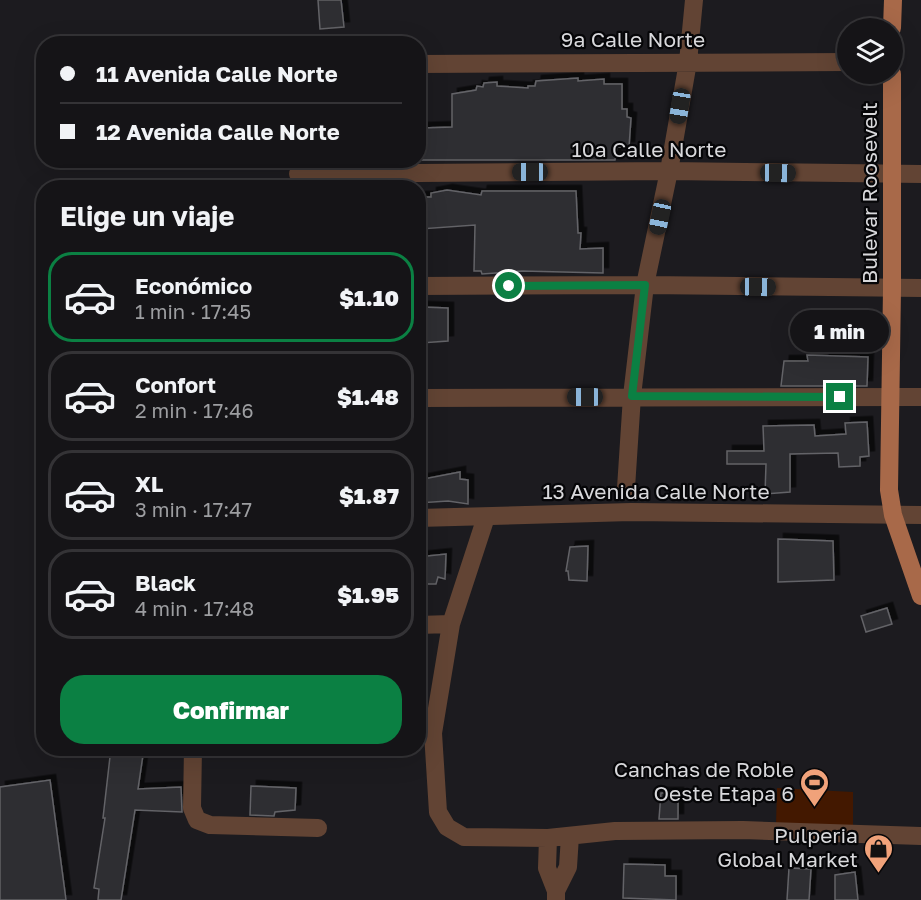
<!DOCTYPE html>
<html lang="es">
<head>
<meta charset="utf-8">
<style>
	:root { --surface:#151417; --page:#1e1d20; --text:#f1f3f6; --muted:#9d9ea1; --line:#343336; --accent:#0b8043 }
	body { margin:0; font-family:"Golos Text",sans-serif; background:var(--page); color:var(--text); height:100vh; display:flex; flex-direction:column; font-size:22px; white-space:nowrap }
	* { box-sizing:border-box; margin:0 }
	p { font-size:20px; color:var(--muted) }
	.icon { flex:none; width:33px; height:33px; fill:none; stroke:currentColor; stroke-width:2; stroke-linecap:round; stroke-linejoin:round }
	.map { position:relative; flex:1; overflow:hidden }
	.panel { position:absolute; left:36px; top:180px; width:390px; height:576px; display:flex; flex-direction:column; background:var(--surface); border-radius:24px; box-shadow:0 6px 24px #0002,0 0 0 2px var(--line) }
	.panel>* { flex:none }
	.banner { position:absolute; left:36px; top:36px; width:390px; height:132px; border-radius:24px; box-shadow:0 6px 24px #0002,0 0 0 2px var(--line); display:grid; align-content:center; height:132px; padding:0 24px; background:var(--surface) }
	.controls { position:absolute; left:837px; top:18px; display:grid; gap:12px }
	.controls a { display:grid; place-items:center; width:66px; height:66px; border-radius:50%; background:var(--surface); box-shadow:0 6px 24px #0002,0 0 0 2px var(--line); font-size:30px }
	.end { position:absolute; width:27px; height:27px; margin:-14px; border:8px solid #0b8043; background:#fff; box-shadow:0 0 0 3px #fff }
	.from { border-radius:50% }
	.bubble { position:absolute; height:42px; border-radius:21px; background:var(--surface); box-shadow:0 6px 24px #0002,0 0 0 2px var(--line); font-size:20px; font-weight:800; line-height:42px; text-align:center }
	.car { position:absolute; width:18px; height:36px; margin:-18px -9px; border-radius:8px; box-shadow:0 0 4px 2px #0007; background:linear-gradient(#222 24%,#8ab4d8 0 40%,#222 0 76%,#8ab4d8 0 86%,#222 0) }
	.banner b { display:flex; align-items:center; gap:21px; height:57px; font-size:22px }
	.banner b+b { border-top:2px solid var(--line) }
	.banner i { width:15px; height:15px; background:var(--text) }
	ul { padding:0; list-style:none }
	li { display:flex; align-items:center; gap:18px; height:90px; margin:0 12px 9px; padding:0 12px; border:3px solid var(--line); border-radius:24px }
	li div { flex:1 }
	li b { display:block; font-size:22px }
	li em { font-style:normal; font-weight:800 }
	li.selected { border-color:var(--accent) }
	li>.icon { width:54px; height:54px; stroke-width:1.5 }
	h2 { padding:0 24px; font-size:27px; line-height:72px }
	.action { display:flex; gap:12px; margin-top:auto; padding:12px 24px }
	.action a { flex:1; height:69px; border-radius:24px; background:var(--accent); color:#fff; font-size:24px; font-weight:800; line-height:69px; text-align:center }
	.map>svg:first-child { display:block }
</style>
</head>
<body>
<div class="map">
<svg width="921" height="900" viewBox="0 0 921 900">
	<defs>
		<filter id="shadow"><feDropShadow dx="5.5" dy="-5.5" stdDeviation="0" flood-color="#0009"/></filter>
	</defs>
	<rect width="100%" height="100%" fill="#1c1b1f"/>
	<!-- green -->
	<path fill="#431800" d="M777,788l76,4v41l-77,-8z"/>
	<!-- building -->
	<path fill="#2e2e32" stroke="#636367" stroke-width="1.5" filter="url(#shadow)" d="M318,0h23l3,27 -24,2z
		M578,78v3l26,-2v5h18v25h5v8l4,1 -2,29h-12l-2,13h-197v-29l4,-3 30,-1v-33l24,-4 1,-4 6,1 1,-4 13,-1v4l31,2v-2h7l1,-5z
		M447,190l34,5 1,-4h94l2,42h3l-1,16 23,-1v25l-81,-2 -40,3 -1,-3h-7l1,-46 -55,4v-32h11v-4z
		M421,307l27,1v33l-27,2z
		M807,355l61,2 -1,29h-86l3,-25h24z
		M867,422l2,34 -9,1v9l-21,1 -1,-14 -48,1v38l-25,2 1,-30h-39v-13h37l-1,-25 51,-1 1,11 31,-2 -1,-11z
		M460,472v7l8,1v24l-20,-3 -30,2v-23z
		M778,539l55,2 1,39 -56,2z
		M588,546l-1,35 -18,-1 -1,-9h-2l4,-24z
		M446,554l-1,25 -7,-2 -2,7h-18v-27z
		M887,608l5,16 -26,8 -5,-16z
		M111,748h33l-6,41 43,-2 1,25 -47,-2 -14,90h-23l1,-11 -5,-1 11,-70h-2z
		M50,780l16,120h-66v-113z
		M251,786l45,2 -1,22 -20,2 -1,4 -24,-1z
		M661,793h17v26h-19z
		M624,864l41,1v11h11v24l-53,-2z
		M789,868l22,1 -2,31h-22z
		M855,872l3,28h-23v-25z"/>
	<g fill="none" stroke-linecap="round" stroke-linejoin="round">
		<!-- minor -->
		<path stroke="#624434" stroke-width="18" d="M418,64l430,-2
			M298,174l371,-3 252,3
			M418,286l227,-1 276,3
			M418,398l503,-1
			M626,488l6,-92 13,-111 24,-114 19,-109 6,-62
			M486,517l-35,107 -18,109 5,79 9,15 17,10 84,1 67,-7 128,-1 178,6
			M418,518l213,-6 290,3
			M418,625l33,-1
			M193,748l-1,60 5,12 13,5 108,3
			M548,838l-1,30 9,23
			M556,900v-9l12,-24 2,-31"/>
		<!-- major -->
		<path stroke="#a86949" stroke-width="18" d="M892,28l1,-28
			M892,74v215l-3,201 4,25 28,81"/>
	</g>
	<g fill="none" stroke-linecap="round" stroke-linejoin="round">
		<!-- route -->
		<path stroke="#0b8043" stroke-width="8" d="M509,286l136,-1 -13,111 208,1"/>
	</g>
	<!-- icons -->
	<defs>
		<symbol id="stadium-pin" viewBox="-11 -11 22 30"><path d="M0 17L-7.5 6A9.5 9.5 0 1 1 7.5 6Z" fill="#f0a27a" stroke="#060608"/><path d="M0-5a6.5 5 0 1 0 0 10a6.5 5 0 1 0 0-10ZM-3.5-1.8h7v3.6h-7Z" fill="#111"/></symbol>
		<symbol id="shop-pin" viewBox="-11 -11 22 30"><path d="M0 17L-7.5 6A9.5 9.5 0 1 1 7.5 6Z" fill="#f0a27a" stroke="#060608"/><path d="M-5-2.5h2.3a2.7 3.5 0 0 1 5.4 0H5L5.5 6h-11ZM-1.5-2.5h3a1.5 2.3 0 0 0-3 0Z" fill="#111"/></symbol>
	</defs>
	<g fill-rule="evenodd">
		<use href="#stadium-pin" x="798" y="766" width="33" height="45"/>
		<use href="#shop-pin" x="862" y="832" width="33" height="45"/>
	</g>
	<g text-anchor="middle" stroke-width="4.5" stroke-linejoin="round" paint-order="stroke">
		<!-- street labels -->
		<g font-size="21" fill="#d8d8db" stroke="#060608">
			<text x="633" y="47">9a Calle Norte</text>
			<text x="649" y="157">10a Calle Norte</text>
			<text transform="translate(870 193) rotate(-90)" y="7">Bulevar Roosevelt</text>
			<text x="656" y="499">13 Avenida Calle Norte</text>
		</g>
		<!-- poi labels -->
		<g font-size="21" fill="#d8d8db" stroke="#060608" text-anchor="end">
			<text x="794" y="777">Canchas de Roble<tspan x="794" dy="24">Oeste Etapa 6</tspan></text>
			<text x="858" y="843">Pulperia<tspan x="858" dy="24">Global Market</tspan></text>
		</g>
	</g>
</svg>
<div class="controls">
<a><svg class="icon" aria-label="layers" viewBox="0 0 24 24"><path d="M12 4l9 5-9 5-9-5zM3 14l9 5 9-5"/></svg></a>
</div>
<i class="end from" style="left:509px;top:286px"></i>
<i class="end" style="left:840px;top:397px"></i>
<div class="bubble" style="left:790px;top:310px;width:99px">1 min</div>
<i class="car" style="left:680px;top:106px;rotate:189deg"></i>
<i class="car" style="left:530px;top:172px;rotate:270deg"></i>
<i class="car" style="left:778px;top:173px;rotate:91deg"></i>
<i class="car" style="left:660px;top:217px;rotate:192deg"></i>
<i class="car" style="left:758px;top:287px;rotate:91deg"></i>
<i class="car" style="left:585px;top:397px;rotate:270deg"></i>
<div class="banner">
<b><i class="from"></i>11 Avenida Calle Norte</b>
<b><i></i>12 Avenida Calle Norte</b>
</div>
<section class="panel">
<h2>Elige un viaje</h2>
<ul>
<li class="selected"><svg class="icon" aria-label="car" viewBox="0 0 24 24"><path d="M5 17H2v-5l4-1 3-4h7l3 4 3 1v5h-3M9 17h6M6 11h13"/><circle cx="7" cy="17" r="2"/><circle cx="17" cy="17" r="2"/></svg><div><b>Económico</b><p>1 min · 17:45</p></div><em>$1.10</em></li>
<li><svg class="icon" aria-label="car" viewBox="0 0 24 24"><path d="M5 17H2v-5l4-1 3-4h7l3 4 3 1v5h-3M9 17h6M6 11h13"/><circle cx="7" cy="17" r="2"/><circle cx="17" cy="17" r="2"/></svg><div><b>Confort</b><p>2 min · 17:46</p></div><em>$1.48</em></li>
<li><svg class="icon" aria-label="car" viewBox="0 0 24 24"><path d="M5 17H2v-5l4-1 3-4h7l3 4 3 1v5h-3M9 17h6M6 11h13"/><circle cx="7" cy="17" r="2"/><circle cx="17" cy="17" r="2"/></svg><div><b>XL</b><p>3 min · 17:47</p></div><em>$1.87</em></li>
<li><svg class="icon" aria-label="car" viewBox="0 0 24 24"><path d="M5 17H2v-5l4-1 3-4h7l3 4 3 1v5h-3M9 17h6M6 11h13"/><circle cx="7" cy="17" r="2"/><circle cx="17" cy="17" r="2"/></svg><div><b>Black</b><p>4 min · 17:48</p></div><em>$1.95</em></li>
</ul>
<div class="action"><a>Confirmar</a></div>
</section>
</div>
</body>
</html>
